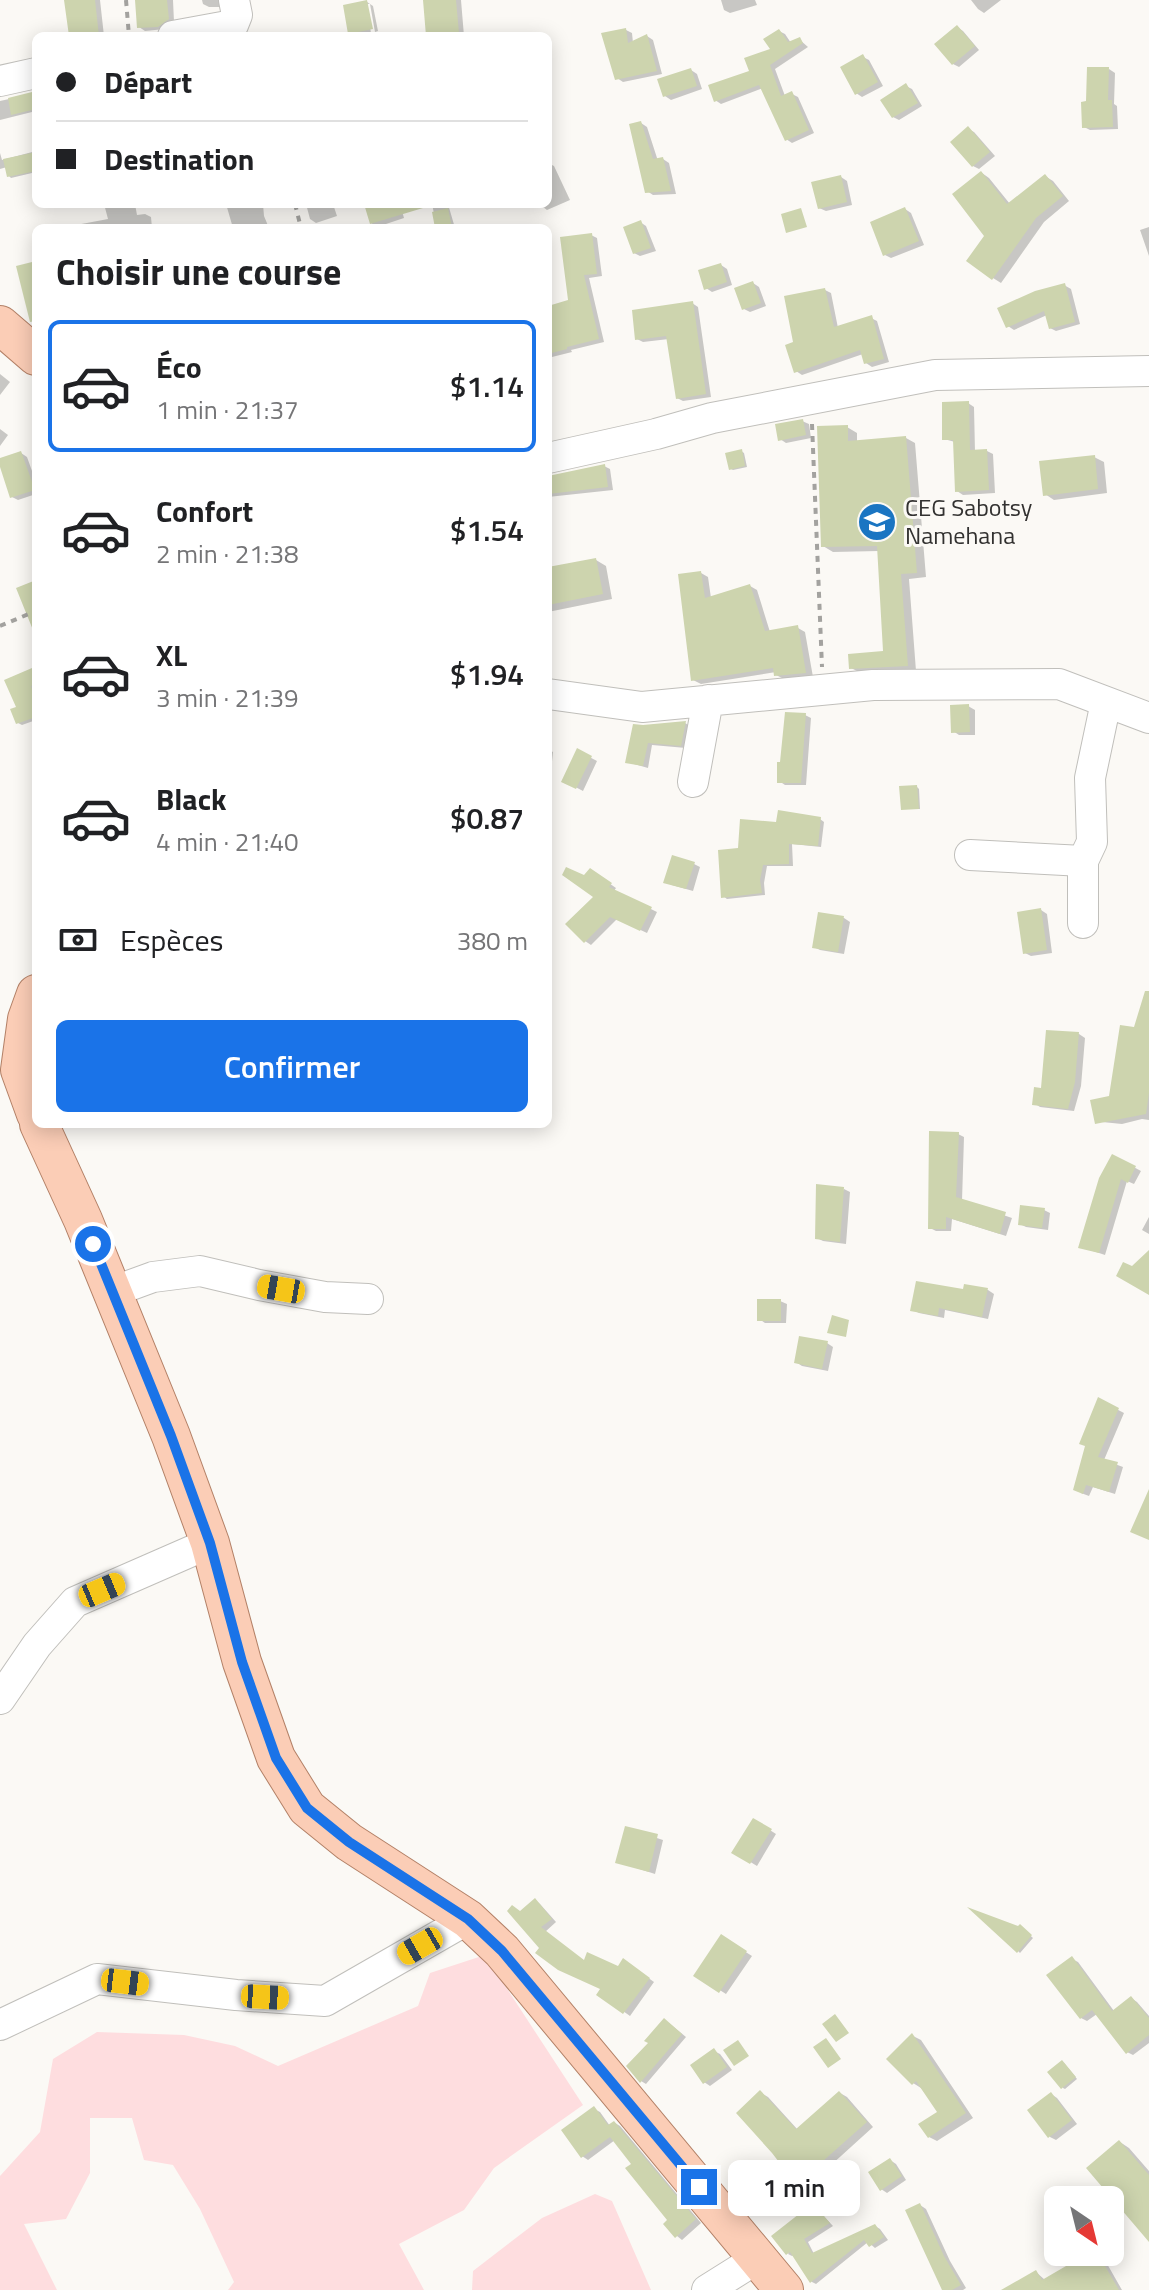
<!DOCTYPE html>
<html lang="fr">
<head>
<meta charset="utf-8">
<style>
	:root { --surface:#fff; --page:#f6f6f6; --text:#202124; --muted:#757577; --line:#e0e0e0; --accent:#1a73e8 }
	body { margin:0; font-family:"Titillium Web",sans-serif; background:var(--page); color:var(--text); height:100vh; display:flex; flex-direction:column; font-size:30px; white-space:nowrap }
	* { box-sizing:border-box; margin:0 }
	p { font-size:26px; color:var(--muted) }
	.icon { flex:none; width:44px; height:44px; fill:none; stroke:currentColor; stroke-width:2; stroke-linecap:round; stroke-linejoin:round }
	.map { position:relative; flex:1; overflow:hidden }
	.drawer { position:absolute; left:32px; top:224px; width:520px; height:904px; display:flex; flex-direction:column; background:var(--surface); border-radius:12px; box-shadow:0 4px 20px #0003 }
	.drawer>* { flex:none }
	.guide { position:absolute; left:32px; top:32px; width:520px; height:176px; border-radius:12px; box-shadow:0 4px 20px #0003; display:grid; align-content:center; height:176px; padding:0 24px; background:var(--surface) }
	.needle { width:52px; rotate:145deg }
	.tools { position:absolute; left:1044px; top:2186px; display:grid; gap:16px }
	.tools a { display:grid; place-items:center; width:80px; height:80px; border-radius:12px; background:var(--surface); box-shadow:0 4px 20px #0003; font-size:40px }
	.end { position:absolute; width:36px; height:36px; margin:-18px; border:10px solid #1a73e8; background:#fff; box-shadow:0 0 0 4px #fff }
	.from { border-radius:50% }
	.bubble { position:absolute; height:56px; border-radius:12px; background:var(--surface); box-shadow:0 4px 20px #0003; font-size:26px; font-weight:600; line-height:56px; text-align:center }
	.car { position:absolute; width:24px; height:48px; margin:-24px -12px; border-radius:10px; box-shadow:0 0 6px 2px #0007; background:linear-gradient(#f5c518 24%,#345 0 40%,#f5c518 0 76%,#345 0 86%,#f5c518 0) }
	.guide b { display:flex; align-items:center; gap:28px; height:76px; font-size:30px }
	.guide b+b { border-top:2px solid var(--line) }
	.guide i { width:20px; height:20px; background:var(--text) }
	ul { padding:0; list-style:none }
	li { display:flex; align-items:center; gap:24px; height:132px; margin:0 16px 12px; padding:0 8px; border:4px solid transparent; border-radius:12px }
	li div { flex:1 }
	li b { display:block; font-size:30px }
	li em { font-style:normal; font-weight:600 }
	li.selected { border-color:var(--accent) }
	li>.icon { width:72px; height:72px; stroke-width:1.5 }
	h2 { padding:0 24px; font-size:36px; line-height:96px }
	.pay { display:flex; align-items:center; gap:20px; height:88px; padding:0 24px; font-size:30px }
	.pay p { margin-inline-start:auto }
	.cta { display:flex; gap:16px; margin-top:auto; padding:16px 24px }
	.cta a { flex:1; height:92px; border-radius:12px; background:var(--accent); color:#fff; font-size:32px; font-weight:600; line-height:92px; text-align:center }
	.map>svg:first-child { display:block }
</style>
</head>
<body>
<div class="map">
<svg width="1149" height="2290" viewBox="0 0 1149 2290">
	<rect width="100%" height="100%" fill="#fbf9f5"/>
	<!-- green -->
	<path fill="#fedddf" d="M485,1955l98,150 -89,63 -30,42 -65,34 25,46h-196l6,-8 -34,-73 -27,-44 -29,-5 -12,-42h-42v55l-24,46 -42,5 33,66h-57v-114l40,-44 13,-73 44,-27 87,3 51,11 43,20 140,-60 12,-33z
		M595,2194l17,7 39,89h-179l1,-19 69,-53z"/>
	<!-- shadow -->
	<path fill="#0003" d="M75,0h25l4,36h-33z
		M137,0h36l1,22 -9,7 -20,2 -6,-4z
		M202,0h21l-1,7h-13l-6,-3z
		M425,0h36l3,36 -36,-1z
		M721,0h34l2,5 -27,8 -6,-3z
		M971,0h30l-17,13 -6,-4z
		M367,2l3,2h-4l5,29 -15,3 -6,-4 -5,-25z
		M370,4l3,2 5,25 -3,1z
		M957,27l6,4 16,19 -20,17 -6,-3z
		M626,30l6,3 1,10 14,-7 6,4 9,34 -39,8 -6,-4z
		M779,31l6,3 6,9 9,-3 8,7 -33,22 10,27 7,-2 6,3 16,36 -22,10 -6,-4 -23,-51 -42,16 -6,-4 36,-28 22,-22z
		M863,57l6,3 14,26 -21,11 -6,-4z
		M1109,69l6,4 -1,31 3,2 1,23 -28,1 -6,-3 4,-24z
		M691,70l6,4 5,15 -31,11 -6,-4z
		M906,86l6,3 10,17 -23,14 -6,-3z
		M36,93v18l-36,9v-19z
		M641,123l6,4 11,34 5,-2 6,4 7,31 -23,1 -6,-4z
		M968,129l6,3 21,24 -16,13 -6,-3z
		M36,151v23l-4,-1 -21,5 -2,-2 -2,-9 -7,2v-16l2,7z
		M548,163l6,3 16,34 -23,10 -8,-6h9z
		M982,173l7,5 21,26 35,-28 8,5 16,20 -25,21 -43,61 -8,-5 -6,-42z
		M841,177l6,4 5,24 -26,6 -7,-3z
		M104,204h31l2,11 8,-1 6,3 1,11h-92l48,-9z
		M226,204h37l1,12 5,12h-36z
		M306,204h27l4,12 -21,7 -6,-4z
		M366,204h34l4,14 -27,9 -6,-4z
		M432,204h16l7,24h-18z
		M905,209l6,4 13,32 -33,13 -6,-3z
		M640,222l6,4 10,25 -16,5 -6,-3z
		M1149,227v29l-9,-26z
		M591,235l6,3 5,38 -13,2 15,64 -33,8 1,2 -24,6v-50l23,-6z
		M721,265l6,4 5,16 -20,7 -6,-4z
		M753,283l6,4 7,19 -16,6 -6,-3z
		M1064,285l7,4 9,35 -24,7 -6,-3 -3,-13 -33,15 -6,-4z
		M825,290l6,3 7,35 33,-10 6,3 12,41 -17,5 -6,-4 -3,-9 -61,21 -6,-4 -1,-28z
		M692,303l6,4 13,90 -28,4 -6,-3 -8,-59 -26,3 -6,-3z
		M0,374l10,8 -10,13z
		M968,403l6,4 1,45 12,-1 6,3 2,39 -32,2 -6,-4 -2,-49 -11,-3z
		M802,421l7,3 2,14 -25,5 -6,-4z
		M847,427l10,6v9l49,-4 9,5 11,134 -17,2 7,92 -55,2 -10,-5 34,-15 -6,-102 -46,1 -10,-6z
		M0,429l8,6 -8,11z
		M741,451l3,2 3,14 -14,3 -2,-1z
		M21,453l6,4 9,25v12l-18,6 -6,-3 -12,-36z
		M1094,457l10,5 3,31 -53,7 -9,-6z
		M604,466l6,3 3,21 -65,7v-20z
		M596,560l10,6 6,33 -64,13v-43z
		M701,573l7,4 3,21 39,-12 7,4 13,42 28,-4 7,4 8,45 -29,2 -8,-4v-3l-75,12 -8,-4z
		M32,670l4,2 -2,17 2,31 -14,5 -4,-2 1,-15z
		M968,706l7,4v25h-16l-6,-4z
		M805,715l6,3 -5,67h-21l-6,-4z
		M685,723l5,3 -4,22 -34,-3 -4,23 -21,-6 7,-36z
		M548,749l5,3 -2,19 -3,-1z
		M578,751l19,10 -14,30 -19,-10z
		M917,787l2,2 1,20h-18z
		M820,819l4,3 -3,25 -29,-3 1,22h-26l-3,17 1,12 -38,4 -4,-3 17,-46 37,-26z
		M694,864l6,3 -7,24 -21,-6z
		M596,874l20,14 -2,3 43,21 -10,21 -30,-14 -26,26 -6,-4 11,-45 -11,-18z
		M1041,910l6,4 5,39 -21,3 -6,-3z
		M820,914l24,4 6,4 -6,32 -24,-4 -6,-3z
		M1047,1032l32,2 6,4 -4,48 -7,25 -34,-4 -6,-4 9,-12z
		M1149,1032v88l-7,-1 -20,5 -20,-2 9,-24z
		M958,1134l6,3 -2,64 50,17 -6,18 -54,-17 -1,12h-15l-6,-3z
		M1113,1156l28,15 -7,13 -7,-3 -22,74 -24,-8z
		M844,1189l6,3 -4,52 -23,-3 -6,-3z
		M1044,1210l6,3 -2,17 -22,-3 -6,-3z
		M1149,1217v17l-7,-4z
		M965,1286l23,4 6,4 -6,25 -43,-9 -1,8 -25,-5 -6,-3 51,-19z
		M780,1301l7,3 -1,19h-21l-6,-4z
		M827,1343l6,4 -5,24 -26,-5 -6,-4z
		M1099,1400l25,13 -20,47 19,7 -8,27 -22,-7 -4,9 -8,-3 6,-47z
		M754,1820l22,14 -19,32 -23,-14z
		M626,1828l37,12 -8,34 -37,-12z
		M535,1900l5,4 16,18 -11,10 40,30 33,6 11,-4 25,18 -24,34 -31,-22 4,-5 -61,-41 -21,-35z
		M1022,1928l11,10 -13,15 -2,-2z
		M722,1937l30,19 -26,38 -30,-19z
		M1072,1959l6,3 36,49 17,-13 6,4 12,14v27l-16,12 -6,-3 -30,-38 -10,7 -6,-3z
		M669,2023l17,14 -40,47 -5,-3z
		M913,2036l8,4 52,78 -36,23 -8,-4 11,-25 -19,-24 -8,-5z
		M714,2051l6,3 12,16 -22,16 -6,-4z
		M1064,2063l13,16 -12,10 -2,-1z
		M761,2093l7,4 30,33 42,-37 7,4 26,30 -43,39 6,9 -25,20 -7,-5z
		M1051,2094l6,4 20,26 -21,16 -6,-3z
		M594,2109l6,3 10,14 5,-3 5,3 81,97 -19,17 -5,-4 -8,-15 -35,-57 -19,-24 -27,20 -6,-4z
		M1120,2142l9,6 20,23v68z
		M890,2160l6,4 10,16 -19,13 -6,-4z
		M813,2205l20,21 -25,16 6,12 61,-28 5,3 8,11 -13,8 -7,-6 -52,42 -4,-2 -18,-27 -2,1 -4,-2z
		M920,2205l6,4 24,52 16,27 -3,2h-19z
		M1094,2252l8,3 20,35h-109l23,-18 9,8z"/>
	<!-- building -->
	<path fill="#cdd4ae" d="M64,0h31l4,36h-30z
		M135,0h32l2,19 -11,8 -21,1z
		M367,0l6,29 -25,5 -5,-29z
		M423,0h33l3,33 -33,3z
		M957,25l18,21 -23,19 -18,-21z
		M626,28l2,15 19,-9 10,37 -42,9 -14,-47z
		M779,29l9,13 12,-5 3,6 -33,22 11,31 11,-5 17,39 -24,11 -26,-56 -45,17 -6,-17 41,-14 -5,-13 26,-9 -7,-10z
		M863,54l15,28 -23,13 -15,-28z
		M1087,67h22l-1,33h4l1,27 -31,1 -1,-26 5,-1z
		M691,68l6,18 -34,11 -6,-18z
		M906,83l12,20 -26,15 -12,-18z
		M36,91v18l-25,6 -3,-17z
		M641,121l12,38 10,-2 8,34 -26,2 -16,-69z
		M968,126l22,26 -18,15 -22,-25z
		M36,152v19l-29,6 -4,-18z
		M981,171l26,33 38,-30 18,22 -27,22 -44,62 -26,-19 18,-25 -32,-42z
		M841,175l6,27 -29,7 -7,-27z
		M364,204h59v4l-53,16z
		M905,207l14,34 -36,15 -13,-34z
		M448,208l4,20h-17l-3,-16z
		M801,208l6,19 -21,6 -5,-19z
		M641,220l10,28 -18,6 -10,-27z
		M592,233l5,41 -13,1 15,64 -32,8v2l-19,5v-48l20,-6 -8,-63z
		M36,261v60l-6,1 -14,-56z
		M721,263l6,19 -23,8 -6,-20z
		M753,281l8,22 -19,7 -8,-22z
		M1065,283l10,39 -26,7 -5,-18 -38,17 -9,-20 38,-17z
		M825,288l9,39 38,-12 12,44 -20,5 -4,-14 -66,23 -9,-28 8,-3 -9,-46z
		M693,301l13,93 -30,5 -10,-63 -31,4 -3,-30z
		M969,401l1,49 17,-1 2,41 -34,2 -2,-52h-11v-38z
		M803,419l3,16 -28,6 -3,-17z
		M848,425v16l58,-5 11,137 -16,1 7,92 -59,3 -1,-15 35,-3 -6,-105 -56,1 -4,-121z
		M742,449l3,17 -16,4 -4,-17z
		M21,451l14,39 -25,8 -10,-31v-9z
		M1095,455l3,34 -55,7 -4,-35z
		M605,464l3,23 -60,7v-18z
		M596,558l7,36 -55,11v-38z
		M701,571l4,27 45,-14 15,47 33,-6 8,48 -32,3 -1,-8 -82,13 -13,-107z
		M36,580v55h-1l-19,-47z
		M32,668l4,9v7l-5,2 5,14v17l-20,7 -6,-15 6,-2 -12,-27z
		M969,704l1,28 -19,1 -1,-28z
		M785,712l21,1 -5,70h-24v-21h3z
		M686,721l-5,25 -33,-3 -5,23 -18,-3 8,-39 10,1z
		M577,748l15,8 -16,33 -15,-7z
		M917,785l2,24 -18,1 -2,-24z
		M778,810l43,7 -3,29 -29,-2v20l-26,1 -3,15 2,13 -41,5 -3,-48 20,-2 2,-29 36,3z
		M672,855l23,7 -9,27 -23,-6z
		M566,867l18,8 6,-7 22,15 -3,4 43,20 -12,24 -30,-14 -26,26 -19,-19 28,-27 -31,-22z
		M1041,908l6,42 -24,4 -6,-42z
		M818,912l26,4 -6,36 -26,-4z
		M1145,991h4v102l-3,21 -51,10 -5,-24 19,-4 11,-71 14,2z
		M1046,1030l33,2 -4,50 -7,27 -36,-4 2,-18 7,1z
		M929,1131l30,1 -3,65 50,15 -6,22 -54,-17v12h-18z
		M1112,1154l24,12 -8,17 -7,-4 -22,74 -21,-5 21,-70z
		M816,1184l28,3 -4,55 -25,-3z
		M1020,1205l25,3 -3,20 -24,-3z
		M1149,1250v45l-33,-19 7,-14 9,4z
		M916,1281l47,8 1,-5 24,4 -6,29 -43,-9 -1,8 -28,-5z
		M757,1299h24v22h-24z
		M832,1315l17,5 -3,17 -19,-4z
		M799,1336l29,5 -6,28 -28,-6z
		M1098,1397l21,11 -21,49 20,5 -9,30 -23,-7 -3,9 -10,-4 12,-44 -6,-2z
		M1149,1489v51l-19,-8z
		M753,1818l19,11 -22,35 -19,-11z
		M625,1826l33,8 -9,38 -34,-9z
		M535,1898l17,21 -11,8 43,33 3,-8 31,14 5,-8 27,20 -27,36 -27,-19 4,-6 -42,-19 -23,-17 4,-5 -32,-37 5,-6 8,6z
		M967,1907l51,19 2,-2 12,11 -15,18z
		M721,1934l26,17 -28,42 -26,-17z
		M1072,1956l40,55 19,-15 18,22v17l-23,19 -34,-44 -12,9 -34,-44z
		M835,2014l14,19 -13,9 -14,-18z
		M664,2018l18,16 -42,49 -14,-17 22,-23 -4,-2z
		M912,2033l54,80 -38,25 -10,-14 19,-12 -21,-31 -4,4 -26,-26z
		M826,2038l15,21 -13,9 -15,-21z
		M738,2040l11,16 -15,10 -11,-16z
		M714,2048l13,19 -24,17 -13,-19z
		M1062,2060l14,17 -15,12 -14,-17z
		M760,2090l36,39 43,-38 28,31 -44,39 7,9 -28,22 -30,-39 -36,-40z
		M1051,2092l21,28 -24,18 -21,-28z
		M594,2106l14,19 6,-4 82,98 -21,19 -12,-14 4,-4 -42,-52 6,-4 -21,-27 -29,21 -20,-28z
		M1119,2140l30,35v67l-63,-74z
		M890,2158l12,18 -22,15 -12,-19z
		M813,2203l17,20 -26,16 8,14 63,-29 9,13 -15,10 -5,-7 -54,43 -20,-31 -4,3 -15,-19z
		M920,2203l24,53 17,29 -9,5h-10l-37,-80z
		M1090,2252h7l22,38h-118l35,-20 6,10z"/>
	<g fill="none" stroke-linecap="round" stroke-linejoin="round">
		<defs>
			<path id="minor" d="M173,36l60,-11 4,-10 -3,-15
				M0,81l36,-8
				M548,458l108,-24 56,-16 223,-43 214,-4
				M548,694l94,13 231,-22 186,-1 90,34
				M693,782l15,-82
				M970,855l113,6
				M1083,923v-62l9,-19 -2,-64 16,-76
				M112,1292l41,-15 47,-6 59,14 66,12 43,2
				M0,1699l37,-54 38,-43 135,-59
				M0,2025l97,-46 139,16 89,6 143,-82
				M707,2290l51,-32"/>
			<path id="major" d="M0,325l36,31
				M36,994l-9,25 -7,51 16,44
				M39,1124l44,96 88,216 39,107 32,119 34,96 31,50 42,34 119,77 34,32 282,339"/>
		</defs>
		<!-- minor casing -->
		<use href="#minor" stroke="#c0bfbb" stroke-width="32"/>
		<!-- major casing -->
		<use href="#major" stroke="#b38167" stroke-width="40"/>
		<!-- path -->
		<path stroke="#a3a29f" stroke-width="4" stroke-dasharray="6 6" stroke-linecap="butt" d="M126,0l3,36
			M295,204l6,24
			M812,424l10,243
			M0,626l36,-15"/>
		<!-- minor -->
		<use href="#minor" stroke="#fff" stroke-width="30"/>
		<!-- major -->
		<use href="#major" stroke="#fbcdb6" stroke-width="38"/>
	</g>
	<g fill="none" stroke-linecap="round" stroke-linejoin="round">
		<!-- route -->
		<path stroke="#1a73e8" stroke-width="10" d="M93,1244l78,192 39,107 32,119 34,96 31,50 42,34 119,77 34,32 197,236"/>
	</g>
	<!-- icons -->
	<defs>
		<symbol id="school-disc" viewBox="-11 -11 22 22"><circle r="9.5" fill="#1a75c2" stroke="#fbf9f5"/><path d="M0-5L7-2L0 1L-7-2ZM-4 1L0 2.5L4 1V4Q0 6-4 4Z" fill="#fff"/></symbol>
	</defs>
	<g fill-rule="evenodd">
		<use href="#school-disc" x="855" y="500" width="44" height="44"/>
	</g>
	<g text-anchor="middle" stroke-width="6" stroke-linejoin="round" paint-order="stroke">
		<!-- poi labels -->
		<g font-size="24" fill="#323130" stroke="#fbf9f5" text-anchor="start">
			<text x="905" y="516">CEG Sabotsy<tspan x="905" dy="28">Namehana</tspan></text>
		</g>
	</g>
</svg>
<div class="tools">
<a><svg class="needle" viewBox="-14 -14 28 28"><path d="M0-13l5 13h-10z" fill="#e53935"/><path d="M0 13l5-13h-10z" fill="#757577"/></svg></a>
</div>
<i class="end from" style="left:93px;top:1244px"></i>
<i class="end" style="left:699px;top:2187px"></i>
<div class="bubble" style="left:728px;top:2160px;width:132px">1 min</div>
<i class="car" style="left:281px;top:1289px;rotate:280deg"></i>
<i class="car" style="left:102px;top:1590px;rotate:67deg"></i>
<i class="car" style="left:420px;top:1946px;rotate:240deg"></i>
<i class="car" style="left:125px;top:1982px;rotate:97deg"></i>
<i class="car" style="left:265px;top:1997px;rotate:93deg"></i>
<div class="guide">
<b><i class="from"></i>Départ</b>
<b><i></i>Destination</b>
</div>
<section class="drawer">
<h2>Choisir une course</h2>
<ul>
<li class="selected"><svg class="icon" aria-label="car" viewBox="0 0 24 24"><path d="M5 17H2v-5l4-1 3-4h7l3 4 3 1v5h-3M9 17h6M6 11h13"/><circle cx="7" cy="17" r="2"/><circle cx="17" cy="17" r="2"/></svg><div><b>Éco</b><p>1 min · 21:37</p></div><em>$1.14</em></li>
<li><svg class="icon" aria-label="car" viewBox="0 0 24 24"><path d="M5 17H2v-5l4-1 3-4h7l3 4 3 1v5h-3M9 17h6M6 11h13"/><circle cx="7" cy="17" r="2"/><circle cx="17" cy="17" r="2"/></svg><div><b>Confort</b><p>2 min · 21:38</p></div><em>$1.54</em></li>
<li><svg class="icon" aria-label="car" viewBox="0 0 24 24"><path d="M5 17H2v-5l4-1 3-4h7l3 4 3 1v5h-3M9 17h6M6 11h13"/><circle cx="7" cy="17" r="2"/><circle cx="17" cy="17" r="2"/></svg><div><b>XL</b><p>3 min · 21:39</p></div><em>$1.94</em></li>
<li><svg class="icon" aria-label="car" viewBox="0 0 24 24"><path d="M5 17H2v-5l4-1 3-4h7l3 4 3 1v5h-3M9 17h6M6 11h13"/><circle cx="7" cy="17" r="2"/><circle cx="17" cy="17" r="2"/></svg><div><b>Black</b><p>4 min · 21:40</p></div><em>$0.87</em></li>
</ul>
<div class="pay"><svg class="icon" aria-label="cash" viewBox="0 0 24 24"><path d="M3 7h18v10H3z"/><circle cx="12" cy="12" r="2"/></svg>Espèces<p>380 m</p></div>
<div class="cta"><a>Confirmer</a></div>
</section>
</div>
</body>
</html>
